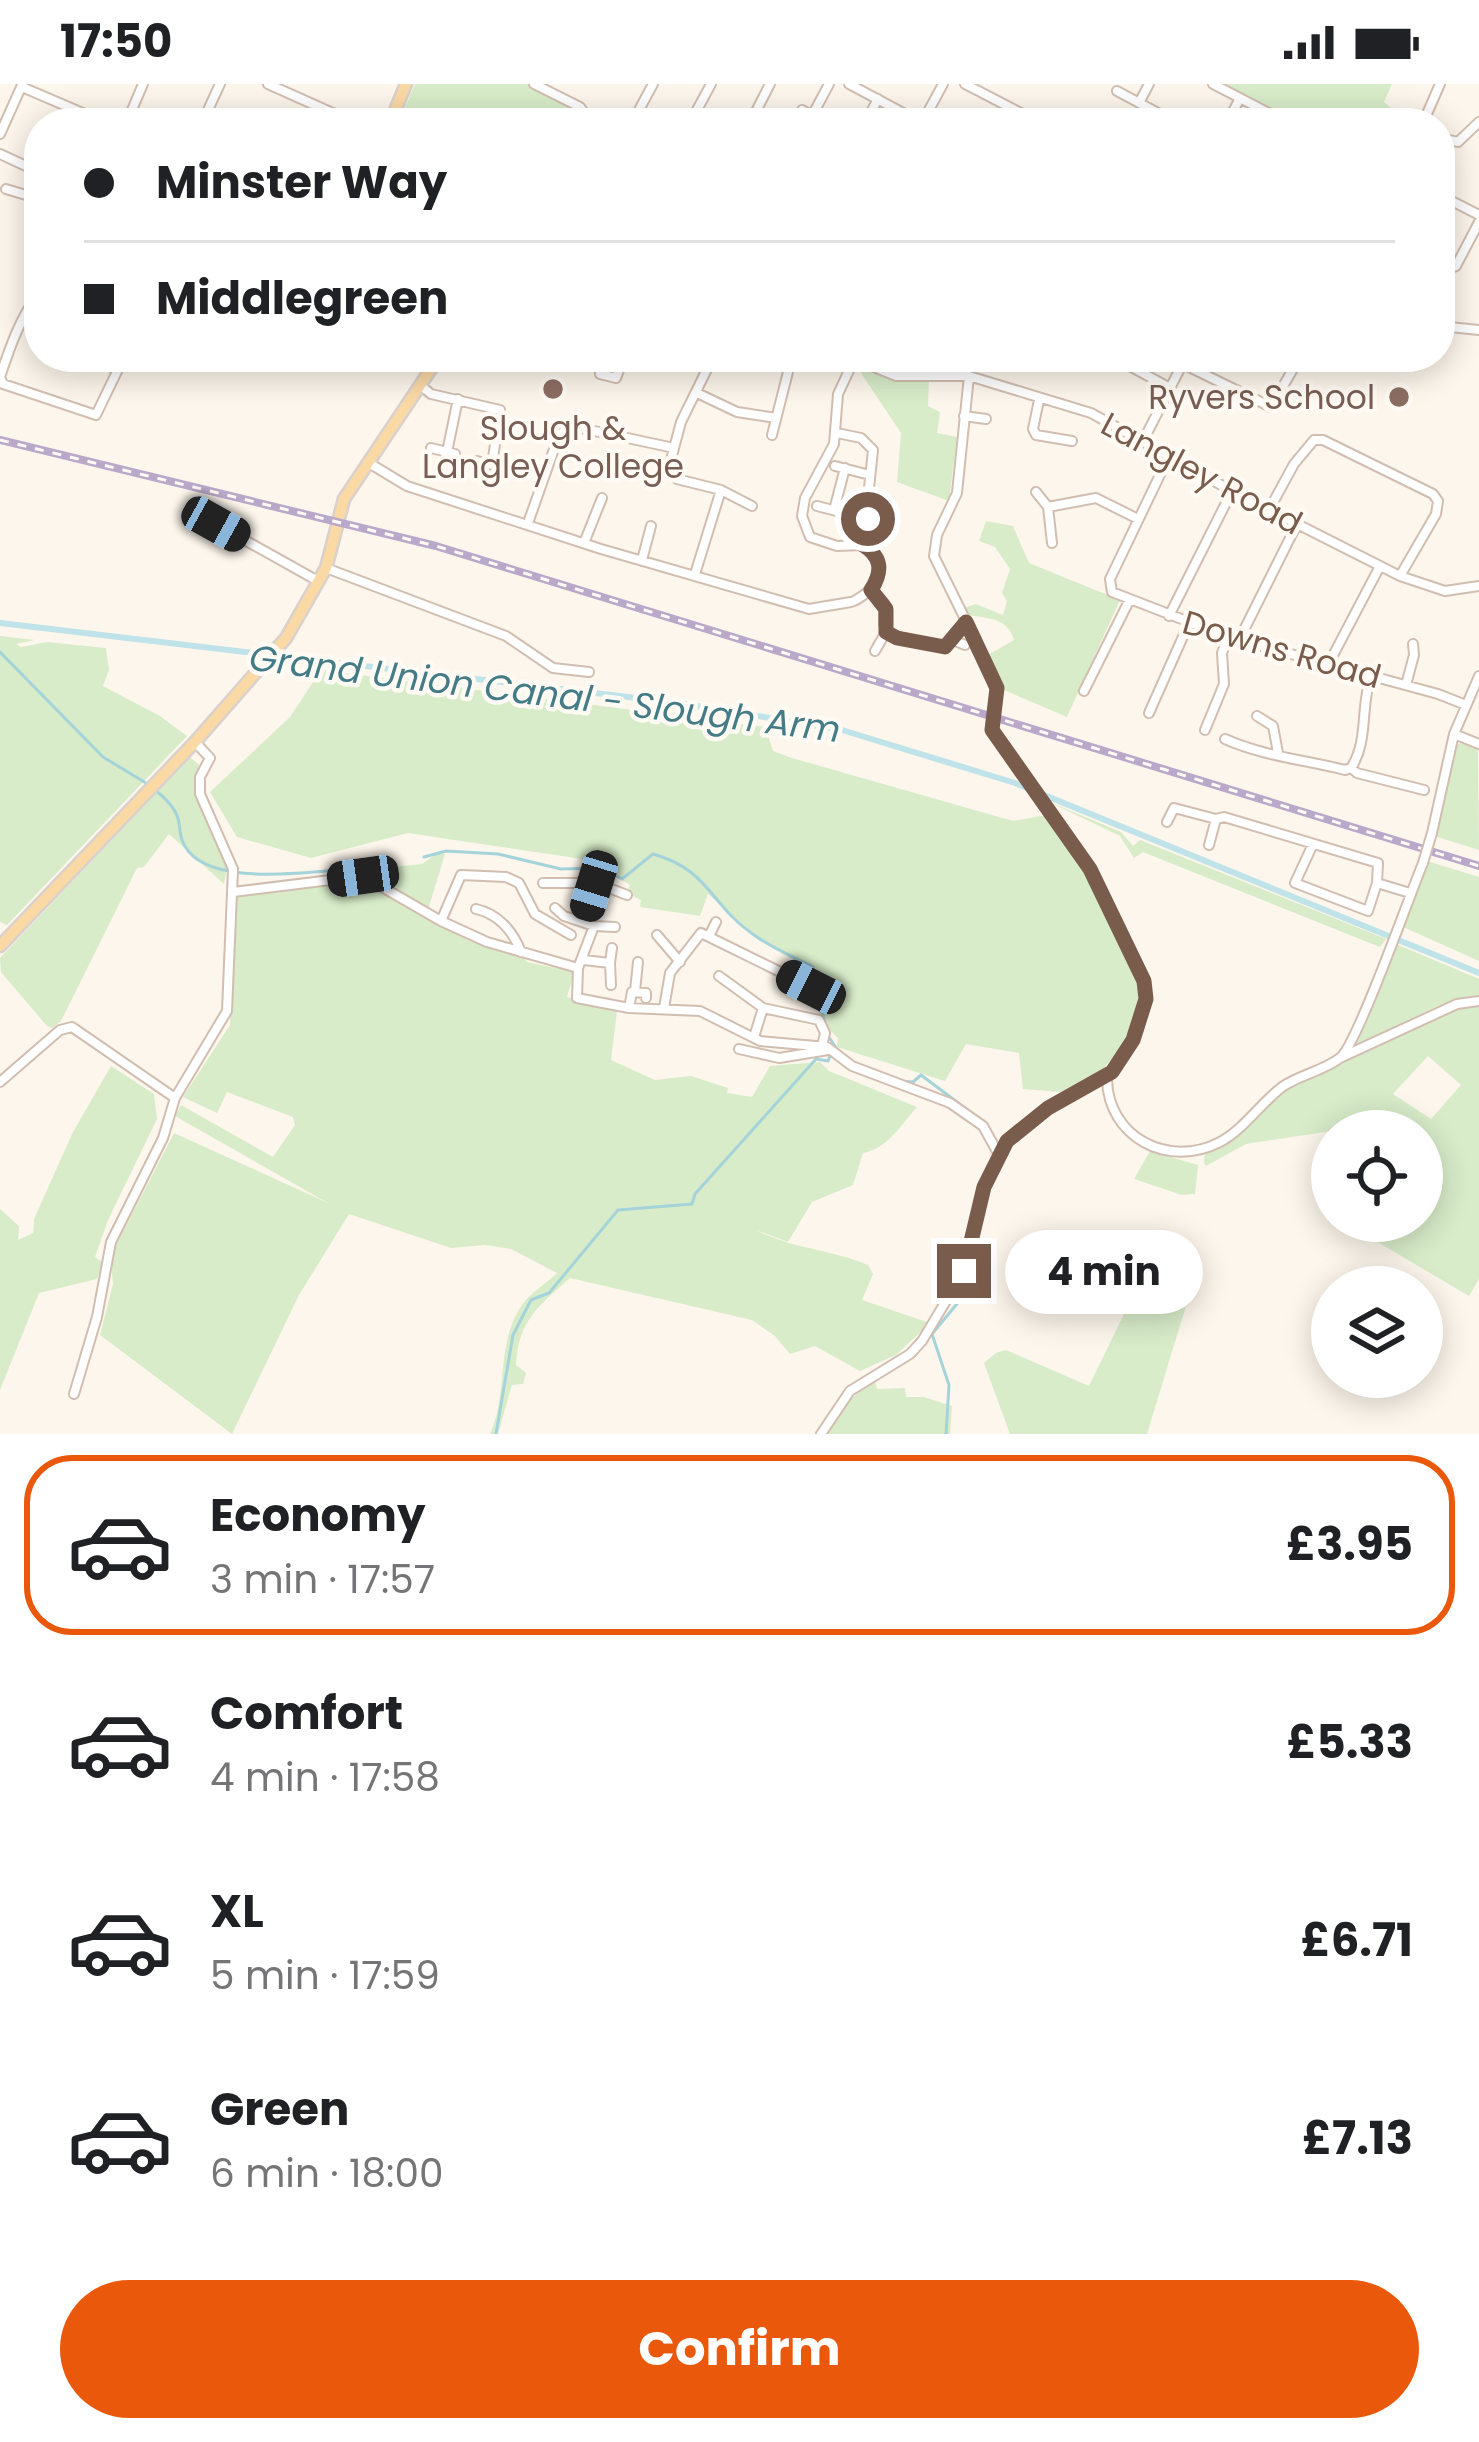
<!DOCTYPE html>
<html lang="en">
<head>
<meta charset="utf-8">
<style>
	:root { --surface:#fff; --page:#f2f2f2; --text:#202124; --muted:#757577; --line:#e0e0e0; --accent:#ea580c }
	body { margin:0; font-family:Poppins,sans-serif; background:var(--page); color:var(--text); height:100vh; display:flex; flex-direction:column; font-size:45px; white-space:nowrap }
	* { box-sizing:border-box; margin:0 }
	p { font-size:39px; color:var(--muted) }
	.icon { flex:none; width:66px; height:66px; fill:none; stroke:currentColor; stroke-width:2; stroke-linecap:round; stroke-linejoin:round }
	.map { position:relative; height:1350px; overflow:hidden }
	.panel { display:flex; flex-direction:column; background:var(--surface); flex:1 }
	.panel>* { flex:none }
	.hud { position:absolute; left:24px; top:24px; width:1431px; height:264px; border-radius:48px; box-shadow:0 6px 30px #0003; display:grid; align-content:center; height:264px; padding:0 60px; background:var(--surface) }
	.controls { position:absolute; left:1311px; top:1026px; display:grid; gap:24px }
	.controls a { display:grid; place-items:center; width:132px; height:132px; border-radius:50%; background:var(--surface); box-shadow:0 6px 30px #0003; font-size:60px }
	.end { position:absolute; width:54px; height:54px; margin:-27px; border:15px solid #7a5c4d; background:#fff; box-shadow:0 0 0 6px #fff }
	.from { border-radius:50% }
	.bubble { position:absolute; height:84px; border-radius:42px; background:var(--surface); box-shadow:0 6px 30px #0003; font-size:39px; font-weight:700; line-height:84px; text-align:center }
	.car { position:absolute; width:36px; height:72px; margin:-36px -18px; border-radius:15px; box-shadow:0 0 9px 3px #0007; background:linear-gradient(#222 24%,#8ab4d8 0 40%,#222 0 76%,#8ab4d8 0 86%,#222 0) }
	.hud b { display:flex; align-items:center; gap:42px; height:114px; font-size:45px }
	.hud b+b { border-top:3px solid var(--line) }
	.hud i { width:30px; height:30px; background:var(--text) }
	ul { padding:21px 0 0; list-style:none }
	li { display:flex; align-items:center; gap:36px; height:180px; margin:0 24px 18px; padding:0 36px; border:6px solid transparent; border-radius:48px }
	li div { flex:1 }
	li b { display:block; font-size:45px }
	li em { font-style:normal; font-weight:700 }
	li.selected { border-color:var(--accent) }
	li>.icon { width:108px; height:108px; stroke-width:1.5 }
	.cta { display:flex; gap:24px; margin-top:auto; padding:24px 60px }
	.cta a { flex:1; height:138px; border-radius:72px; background:var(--accent); color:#fff; font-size:48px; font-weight:700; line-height:138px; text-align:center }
	.status { display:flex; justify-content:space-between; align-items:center; height:84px; padding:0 60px; background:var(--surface); direction:ltr }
	.status svg { height:33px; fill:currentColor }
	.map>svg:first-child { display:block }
</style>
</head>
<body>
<div class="status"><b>17:50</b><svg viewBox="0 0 49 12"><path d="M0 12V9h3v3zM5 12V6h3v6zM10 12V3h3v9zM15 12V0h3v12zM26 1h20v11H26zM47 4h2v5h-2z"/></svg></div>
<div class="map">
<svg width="1479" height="1350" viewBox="0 0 1479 1350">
	<rect width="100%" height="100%" fill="#fdf6ec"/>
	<!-- green -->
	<path fill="#d8ecc9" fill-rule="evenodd" d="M415,0h113l49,27 -4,12h-175z
		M1222,0h170l-8,18 11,9 -12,12h-87z
		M857,283l40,13 32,-1 -1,27 12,6 -3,21 20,4 -8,64 -52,-19 4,-49z
		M986,437l27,5 16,37 91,37 -53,117 -63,-27 -16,-35 26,-15c-6,-23 -28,-22 -47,-25l-4,-7 13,-4 27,11 4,-14 -5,-8 8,-24 -15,-22 -16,-6z
		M0,552l35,4 -19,4 5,3 26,-5 59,6 3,22 -6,16 57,30 27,20 -180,189 -7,-3z
		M321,586l444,57 8,24 19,7 221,63 33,-6 36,47 61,128 -9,31 -16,30 -20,24 -38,17 -37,-3 -4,-36 -53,-9 -21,37 -108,-34 1,-9 -18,-17 -8,-51 -45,-25 -59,-51 -8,22 -60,-9 1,-7 -14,-7 3,-8 -41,-25 -181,-27 -97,25 -74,-21 -27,-45 80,-75z
		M1459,657l-4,5 7,-4 16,6 1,102 -45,-14 21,-94z
		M190,673l9,8 -4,27 33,69 -4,23 -55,-50 -25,33 -7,1 -76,153 -9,7 -5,-2 -46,-54 -1,-14z
		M1045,716l76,32 12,14 7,-6 246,99 -6,8 -237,-95 -9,6 -14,-22z
		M439,768l6,2 -18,59 -62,-43 57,-6z
		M1427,777l52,16v84l-78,-35z
		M362,796l112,63 48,13 5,6 47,10 -7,25 50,14 -6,49 44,20 36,-4 37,12 -1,5 25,4 18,-31 50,-4 9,9 88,36c-16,18 -30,42 -54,46l-10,32 -41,17 -24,40 -32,-12c36,19 74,19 112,35l5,9 -11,26 68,23 -34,32 -36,16 -45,-25 -25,8 -15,-18 -23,-16 -182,-42c-32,29 -51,41 -54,87l10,8 -3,11 -11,1 -14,49h-8c19,-42 5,-90 32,-129 8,-12 24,-21 35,-32l-46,-24 -26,-4 -34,3 -102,-34 -50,81 -67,139 -132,-99 13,-51 -2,-26 6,-15 57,-110 154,70 -153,-87 6,-11 92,52 22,-32 -2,-8 -66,-25 -10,21 -34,-16 47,-72 6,-131z
		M1396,860l83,35v16l-35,8 -87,41 -3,-2z
		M1479,920v275l-10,17 -100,-59 -16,-16h69v-90h-90l-86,13 -40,22 -2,-3 1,-12 82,-64 161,-77zM1428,972l33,29 -30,34 -38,-25z
		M111,982l43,28 3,25 -49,101 -13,37 7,5 -5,17 -58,14 -39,97v-181l19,17 -1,14 15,-7 1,-14 39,-87z
		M1150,1067l48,14 -3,29 -13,1 -48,-16z
		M1139,1199l50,13 -42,138h-137l-26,-71 12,-10 10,-3 83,36z
		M874,1293l3,12 28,-1 1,9h18l28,9 -2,28h-122l13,-25z"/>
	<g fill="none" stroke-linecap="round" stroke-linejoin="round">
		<!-- stream -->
		<path stroke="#a5d3da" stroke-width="3" d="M0,568l103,105 43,26
			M155,706c38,30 15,39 34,62 31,36 131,18 173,16
			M424,773l22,-6 52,3 63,15 40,-1 21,11 31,-25c57,16 56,50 101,81 18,13 40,22 59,32l12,57
			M827,950l11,17
			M900,997l13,1 8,-7 60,45
			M496,1350l17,-99 18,-35 18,-7 69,-83 74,-6 3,-10 121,-135 12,2 2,-5
			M946,1350l3,-49 -17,-51 29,-35 25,-100"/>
		<!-- canal -->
		<path stroke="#bfe3e8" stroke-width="6" d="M0,539l679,80 163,27 173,53 464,190"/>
		<defs>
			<path id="minor" d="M268,0l87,39
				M534,0l46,23 12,16
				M849,0l73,39
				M965,0l75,39
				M1213,0l75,39
				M22,3l84,36
				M1117,7l43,23
				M1139,19l10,-19
				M802,26l19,11
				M812,32l17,-32
				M113,39l16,-6 14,-33
				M202,39l18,-39
				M632,39l21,-39
				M690,39l21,-39
				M750,39l20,-39
				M865,39l13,-24
				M922,39l21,-39
				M1227,39l13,-25
				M1389,39l10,-6 12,6
				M1423,39l17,-39
				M0,50l22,-49
				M1440,54l18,4 21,-20
				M0,70l39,18
				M6,105l33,10
				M1440,111l39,20
				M1440,181l9,4 7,-3 23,-44
				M39,209c-19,25 -29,54 -39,84l3,7 93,31 28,-58
				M1440,242l39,4
				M91,273l27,13
				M600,273v17l16,4 8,-21
				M713,273l-32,65 -12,45 8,12 44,11 31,16
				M849,273l47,19h73l122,37 141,78 168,85 45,15 34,-5
				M1115,274l55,30
				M1183,280l88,43 29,-50
				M969,292l-12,117 -20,42 -3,21 59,120 4,25
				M420,301l11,9 69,16 -8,55
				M697,309l40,19 39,6
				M1039,316l-6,29 3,6 36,6
				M964,332l22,3
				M837,349l24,5 12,12 -10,95
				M772,351l16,-63
				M1143,357l43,-84
				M431,364l24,6
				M447,368l11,-53
				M1169,372l-59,123 2,13 116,45 210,57 28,11
				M477,377l23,6
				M369,379l38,23 194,63 208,60 42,-7
				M835,382l35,9
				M1036,408l12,15
				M817,422l51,13
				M834,426l11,-42
				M1269,426l25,-46 20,-24h9l110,54 5,7 -2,13 -36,62
				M528,439l31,-88 12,-9 103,22
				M216,440l102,57
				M584,459l18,-45
				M1052,459l-4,-36 48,-9 42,21
				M642,476l9,-34
				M326,484l180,68 47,32 36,4
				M695,490l26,-84
				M871,505l13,14v21l6,11 55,12 21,-24
				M854,517c24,-12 37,-39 9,-56l-26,1 -27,-9 -8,-21 3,-18 29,-54 4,-50 16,-34
				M1169,532l63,-125
				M953,556l12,5
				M1239,556l58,-116
				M875,567l11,-19
				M1328,581l52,-99
				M1406,601l8,-30 -1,-11
				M1084,607l46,-92
				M1149,629l40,-90
				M1257,632l16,10 5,27
				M1205,646l19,-46 -2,-31 6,-16
				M1454,650l25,10
				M1225,655c38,17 80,21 120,31l6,-2 6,5 67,17
				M1351,684c18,-27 9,-62 20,-92
				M1167,738l7,-14 42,11 8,-2 154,46 -1,20 33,10
				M1432,749l22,-99 25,-58
				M1313,760l-18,39 73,28 9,-28
				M1209,761l7,-26
				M543,799h53l31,12
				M233,808l130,-16 78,45 46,21 91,26
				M555,824l9,8 30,10
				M476,825c22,5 37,22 45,43
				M441,837l20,-46 45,2 13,6 16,31 36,21
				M583,838l11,-36
				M615,843l-21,-1 -16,42 -1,30 52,10 71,3 60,30 67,6 25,19 98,37 33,23 16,29
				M657,851l23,27
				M709,852l7,-14
				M584,876l26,3 2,-15
				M610,879l1,22
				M719,892l44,32 56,12 6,13 -3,13
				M635,907l3,-29
				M629,924l3,-16 14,1v5
				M664,924l6,-35 31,-40 110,54
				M754,953l9,-29
				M739,965l40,9 49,-8
				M1342,973l115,-53 22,-3
				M1107,995c1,58 61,90 113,63 24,-13 40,-38 62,-55 17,-12 41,-16 58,-29 17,-13 70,-164 83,-195
				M0,998l60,-52 12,-3 103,71
				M74,1310l23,-77 14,-75 52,-104 12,-40 52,-87 6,-142 -33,-75v-17l10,-19 -15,-16
				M821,1350l29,-43 60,-37 12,-13 42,-70 20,-84 23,-46 41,-33 64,-36 26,-43 8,-30 -2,-18 -59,-121 -94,-130"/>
			<path id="major" d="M390,39l16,-39
				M0,862l195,-204 91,-104 40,-70 18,-69 95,-142"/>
		</defs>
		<!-- minor casing -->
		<use href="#minor" stroke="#d1beb0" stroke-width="12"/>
		<!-- major casing -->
		<use href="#major" stroke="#dad1cd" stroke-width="15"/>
		<!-- minor -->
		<use href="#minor" stroke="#fff" stroke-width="8"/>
		<!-- major -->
		<use href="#major" stroke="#fbd9a5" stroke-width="10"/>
		<defs>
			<path id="rail" d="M0,356l436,106 1043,320"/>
		</defs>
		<!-- rail casing -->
		<use href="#rail" stroke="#b9a8c9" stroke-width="8"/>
		<!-- rail -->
		<use href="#rail" stroke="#fffaf3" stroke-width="3" stroke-dasharray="9" stroke-linecap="butt"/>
		<defs>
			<path id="minor-bridge" d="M991,646l6,-29
				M1423,779l9,-30"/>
		</defs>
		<!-- minor-bridge casing -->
		<use href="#minor-bridge" stroke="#d1beb0" stroke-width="12" stroke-linecap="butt"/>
		<!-- minor-bridge -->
		<use href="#minor-bridge" stroke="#fff" stroke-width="8"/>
	</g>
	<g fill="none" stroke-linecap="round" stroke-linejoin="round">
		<!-- route -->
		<path stroke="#7a5c4d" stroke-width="15" d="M868,435l-5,26c19,12 20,26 8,45l15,19v23l11,6 48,9 21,-25 31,66 -5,42 98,139 54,112 2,18 -13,41 -21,32 -64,36 -41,33 -23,46 -20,84"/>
	</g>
	<!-- markers -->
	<g fill="#8d6e63" stroke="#fffaf3" stroke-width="4.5">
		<circle cx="553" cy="305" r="12"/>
		<circle cx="1399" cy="313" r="12"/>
	</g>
	<g text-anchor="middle" stroke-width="9" stroke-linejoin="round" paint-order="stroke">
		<!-- education labels -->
		<g font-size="33" fill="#785e54" stroke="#fffaf3" text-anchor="end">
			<text x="1375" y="325">Ryvers School</text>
			<text x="553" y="356" text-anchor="middle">Slough &amp;<tspan x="553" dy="38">Langley College</tspan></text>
		</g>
		<!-- street labels -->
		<g font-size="33" fill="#7a5c4d" stroke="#fffaf3">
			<text transform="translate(1202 389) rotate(28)" y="12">Langley Road</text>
			<text transform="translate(1282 565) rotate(16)" y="12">Downs Road</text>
		</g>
		<!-- water labels -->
		<g font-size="36" font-style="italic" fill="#437c86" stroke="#fffaf3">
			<text transform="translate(545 609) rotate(7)" y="13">Grand Union Canal - Slough Arm</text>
		</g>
	</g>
</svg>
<div class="controls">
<a><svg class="icon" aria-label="locate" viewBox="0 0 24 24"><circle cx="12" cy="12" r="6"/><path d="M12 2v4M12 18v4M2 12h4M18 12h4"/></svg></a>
<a><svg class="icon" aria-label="layers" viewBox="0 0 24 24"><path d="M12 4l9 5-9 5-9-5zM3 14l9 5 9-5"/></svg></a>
</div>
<i class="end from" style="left:868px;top:435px"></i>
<i class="end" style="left:964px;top:1187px"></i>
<div class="bubble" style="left:1005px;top:1146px;width:198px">4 min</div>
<i class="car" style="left:216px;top:440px;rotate:119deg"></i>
<i class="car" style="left:363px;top:792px;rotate:262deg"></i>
<i class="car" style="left:594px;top:802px;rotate:197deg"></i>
<i class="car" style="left:811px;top:903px;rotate:297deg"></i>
<div class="hud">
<b><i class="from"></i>Minster Way</b>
<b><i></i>Middlegreen</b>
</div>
</div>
<section class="panel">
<ul>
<li class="selected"><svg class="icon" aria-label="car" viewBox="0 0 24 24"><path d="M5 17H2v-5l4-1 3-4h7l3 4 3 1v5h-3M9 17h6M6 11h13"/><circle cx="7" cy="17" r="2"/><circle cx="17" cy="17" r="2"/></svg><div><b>Economy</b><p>3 min · 17:57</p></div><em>£3.95</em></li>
<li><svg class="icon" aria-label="car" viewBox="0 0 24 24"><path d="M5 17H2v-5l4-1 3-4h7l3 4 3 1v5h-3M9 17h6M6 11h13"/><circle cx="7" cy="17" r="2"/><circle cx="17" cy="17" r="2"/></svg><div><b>Comfort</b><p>4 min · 17:58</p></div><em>£5.33</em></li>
<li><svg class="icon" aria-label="car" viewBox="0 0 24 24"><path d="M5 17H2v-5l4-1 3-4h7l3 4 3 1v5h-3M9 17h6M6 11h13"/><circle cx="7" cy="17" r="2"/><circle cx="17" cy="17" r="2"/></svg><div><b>XL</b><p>5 min · 17:59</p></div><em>£6.71</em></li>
<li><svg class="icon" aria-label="car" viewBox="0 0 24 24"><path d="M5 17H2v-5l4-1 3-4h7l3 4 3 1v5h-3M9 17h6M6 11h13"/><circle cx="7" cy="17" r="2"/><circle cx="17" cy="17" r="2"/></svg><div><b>Green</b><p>6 min · 18:00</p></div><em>£7.13</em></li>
</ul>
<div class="cta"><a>Confirm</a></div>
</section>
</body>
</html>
